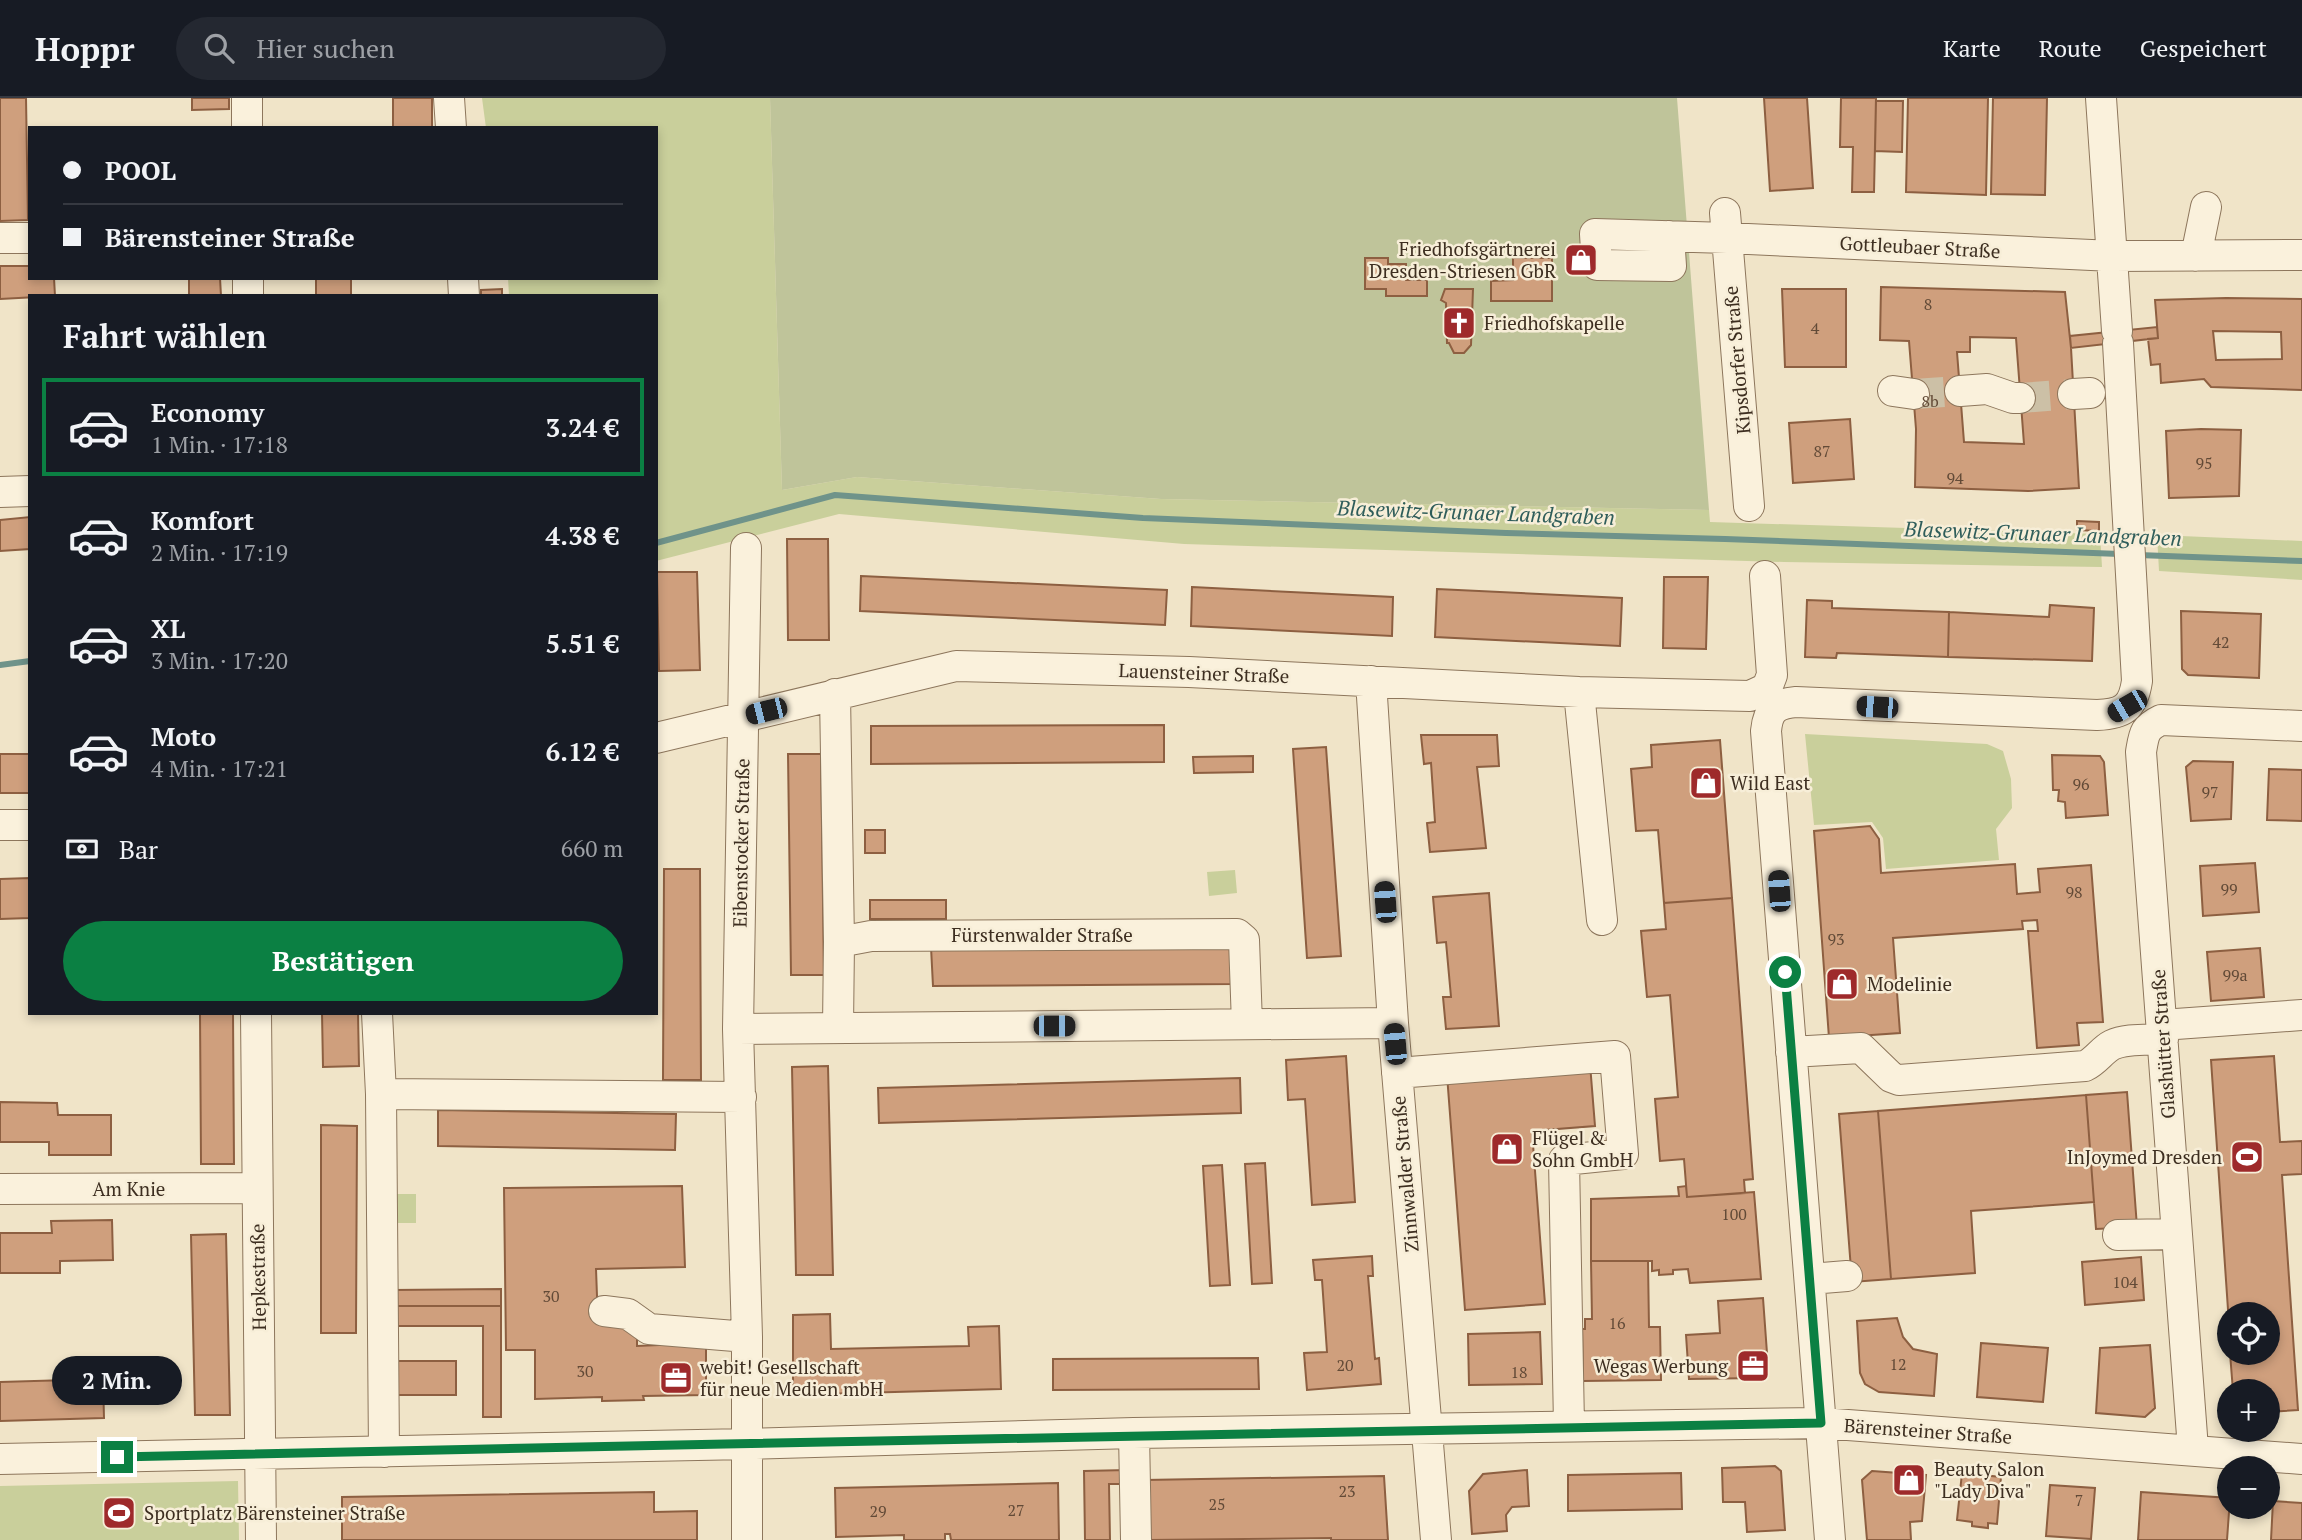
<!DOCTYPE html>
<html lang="de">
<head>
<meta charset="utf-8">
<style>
	:root { --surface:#171b24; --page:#242831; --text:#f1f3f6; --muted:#9ea1a6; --line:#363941; --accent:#0b8043 }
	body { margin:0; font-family:"PT Serif",serif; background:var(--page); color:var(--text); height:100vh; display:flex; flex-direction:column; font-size:26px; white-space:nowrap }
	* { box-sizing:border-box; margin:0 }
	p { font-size:23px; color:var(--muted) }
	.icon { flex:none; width:38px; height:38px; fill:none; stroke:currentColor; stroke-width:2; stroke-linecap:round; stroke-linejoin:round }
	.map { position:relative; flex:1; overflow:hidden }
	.details { position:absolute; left:28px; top:196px; width:630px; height:721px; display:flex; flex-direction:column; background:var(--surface); border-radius:0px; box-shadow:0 4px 10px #0003 }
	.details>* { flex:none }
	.banner { position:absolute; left:28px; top:28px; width:630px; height:154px; border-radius:0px; box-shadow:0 4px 10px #0003; display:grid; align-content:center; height:154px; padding:0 35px; background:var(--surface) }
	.tools { position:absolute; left:2217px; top:1204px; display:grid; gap:14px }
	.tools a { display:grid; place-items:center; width:63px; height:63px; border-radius:50%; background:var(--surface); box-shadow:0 4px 10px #0003; font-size:35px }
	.end { position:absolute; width:32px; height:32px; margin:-16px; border:9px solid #0b8043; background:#fff; box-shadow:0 0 0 4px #fff }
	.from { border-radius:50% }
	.bubble { position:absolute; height:49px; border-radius:24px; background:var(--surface); box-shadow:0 4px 10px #0003; font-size:23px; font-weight:700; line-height:49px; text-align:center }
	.car { position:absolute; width:21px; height:42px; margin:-21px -10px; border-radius:9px; box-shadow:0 0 5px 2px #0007; background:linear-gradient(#222 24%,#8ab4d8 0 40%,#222 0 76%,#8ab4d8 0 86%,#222 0) }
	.banner b { display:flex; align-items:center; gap:24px; height:66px; font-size:26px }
	.banner b+b { border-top:2px solid var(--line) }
	.banner i { width:18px; height:18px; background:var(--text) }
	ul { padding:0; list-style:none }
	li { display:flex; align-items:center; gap:21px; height:98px; margin:0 14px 10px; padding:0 21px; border:4px solid transparent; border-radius:0px }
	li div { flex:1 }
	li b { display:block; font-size:26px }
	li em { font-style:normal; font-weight:700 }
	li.selected { border-color:var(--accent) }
	li>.icon { width:63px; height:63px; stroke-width:1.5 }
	h2 { padding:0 35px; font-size:32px; line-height:84px }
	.pay { display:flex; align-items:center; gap:18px; height:77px; padding:0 35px; font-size:26px }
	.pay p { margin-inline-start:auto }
	.cta { display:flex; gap:14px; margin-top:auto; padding:14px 35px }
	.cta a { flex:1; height:80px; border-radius:42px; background:var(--accent); color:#fff; font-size:28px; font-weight:700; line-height:80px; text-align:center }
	header { display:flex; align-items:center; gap:42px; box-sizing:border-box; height:98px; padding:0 35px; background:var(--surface); border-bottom:2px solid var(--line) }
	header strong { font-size:33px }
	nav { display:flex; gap:38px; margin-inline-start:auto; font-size:24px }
	.search { width:490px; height:63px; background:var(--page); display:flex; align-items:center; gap:18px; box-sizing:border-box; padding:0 24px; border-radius:38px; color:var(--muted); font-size:26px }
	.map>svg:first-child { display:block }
</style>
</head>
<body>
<header>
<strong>Hoppr</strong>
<div class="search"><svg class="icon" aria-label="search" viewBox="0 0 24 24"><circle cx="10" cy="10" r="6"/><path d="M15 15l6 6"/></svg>Hier suchen</div>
<nav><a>Karte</a><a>Route</a><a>Gespeichert</a></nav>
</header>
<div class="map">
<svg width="2302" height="1442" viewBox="0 0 2302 1442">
	<rect width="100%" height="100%" fill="#f0e4c8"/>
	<!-- green -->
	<path fill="#c9cf9b" d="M482,0h288l12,392 75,-13 304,22 548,11 1,12 390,12 2,33 -318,-5 -600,-18 -345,-30 -183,47v-265h-147l-1,-18h148v-150h-170z
		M2157,437l145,6v39l-143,-9z
		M1805,636l182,10 16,7 8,28 1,29 -16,21 3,31 -113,9 -3,-31 -11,-16 -58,3z
		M1235,772l2,23 -28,3 -2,-24z
		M390,1096h26v29h-26z
		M238,1383l1,59h-239v-54z"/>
	<!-- cemetery -->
	<path fill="#bfc49a" d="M770,0h907l32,412 -548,-11 -304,-22 -75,13z"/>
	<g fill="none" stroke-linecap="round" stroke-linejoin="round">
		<!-- stream -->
		<path stroke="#6f938a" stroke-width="6" d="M656,445l179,-48 308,23 363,15 219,6 395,15
			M2138,457l164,6
			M0,567l30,-4"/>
	</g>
	<!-- building -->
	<path fill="#cf9f7d" stroke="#8d5f41" stroke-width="2" fill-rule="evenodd" d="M0,0h26l2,122 -28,1z
		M192,0h37v11l-37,1z
		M393,0h39v30h-39z
		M1764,0h43l6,90 -43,3z
		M1841,0h35l-2,94h-22l1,-45h-13z
		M1908,0h80l-2,97 -80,-3z
		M1993,0h54l-2,97 -54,-1z
		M1876,3h27l-1,51 -27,-1z
		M1365,160h23v6h18v16h21v16h-41v-7h-21z
		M1513,160h39v43h-61v-20l22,-1z
		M0,168h30v12h24l1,18 -55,3z
		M189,180h31l1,18h-32z
		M316,180h35v18h-35z
		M1881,189l184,5 6,56 8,140 -51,3 -113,-4 1,-58 -7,-88 -29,-1zM1970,239l46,1 8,106 -60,-2 -7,-90h13z
		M502,191v7h-21v-6z
		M1445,191h28l-2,56 -7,8h-10l-5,-10h-2l-1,-40 -5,-3z
		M1782,191h64v78h-61z
		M2226,200l76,1v91l-91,-3 -7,-8 -43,4 -1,-19 -9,1 -3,-26 10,-1 -3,-38zM2213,233l68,1 1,27 -66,1z
		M2157,229l1,11 -87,10 -1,-12z
		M1850,321l4,60 -61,4 -4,-60z
		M2201,331l40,1 -2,66 -70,2 -3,-67z
		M30,419v32l-30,2v-31z
		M2077,423l22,1v9l-22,-1z
		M787,441h41l1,101h-41z
		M657,474h40l3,98 -41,1z
		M861,478l306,14 -2,35 -305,-14z
		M1664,479h44l-2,72 -43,-1z
		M1192,489l201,10 -1,39 -201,-10z
		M1437,491l185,9 -2,48 -185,-9z
		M1807,502l25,1v7l117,4 -1,45 -111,-4 -1,5 -31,-1z
		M2050,507l44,3 -2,53 -144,-4 1,-45 100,5z
		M2181,513l80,3 -2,64 -71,-3 -6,-6z
		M1164,627v37l-293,2v-38z
		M1421,637h76l2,31 -22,1 9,81 -56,4 -3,-29 8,-1 -4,-59 -7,1z
		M1720,642l12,158 -68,5 -6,-73 -22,1 -5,-62 21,-2 -1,-22z
		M1326,649l15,209 -34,2 -14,-209z
		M0,656h30v39h-30z
		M788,656h33l3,221h-33z
		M2052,657l48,1 4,6 4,53 -42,3 -1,-16 -7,-1 1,-11h-6z
		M1253,658v16l-59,1 -1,-16z
		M2193,663l40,1 -2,57 -40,2 -5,-54z
		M2269,671l33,1v51l-35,-1z
		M1870,728l9,13 2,34 134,-9 2,30 23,-2 -2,-23 53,-4 12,157 -26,1 2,22 -42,3 -9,-117h10l-1,-11 -15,1 1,8 -130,9 7,95 -71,5 -15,-207z
		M865,732h20v23h-20z
		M2255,765l4,49 -56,4 -3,-50z
		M664,771h36l1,211h-38z
		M30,780v40l-30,1v-40z
		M1489,795l10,133 -53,3 -3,-32h8l-5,-55 -9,1 -4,-46z
		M1732,800l21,281 -9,1 1,13 -58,4 -3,-38 -24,2 -5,-62 23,-2 -8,-102 -23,2 -6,-66 25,-2 -2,-26z
		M870,802h76v19h-76z
		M931,849h302l1,37 -301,2z
		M2260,850l4,49 -53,4 -4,-49z
		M200,915h33l1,151h-33z
		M322,915h36l1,53 -36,1z
		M1346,958l9,146 -43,3 -7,-106 -17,1 -2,-40z
		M2274,958l6,86 22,-1v33l-20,1 16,235 -30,2v-21h-35l-3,-38h38v-39h-38v25l-19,-279z
		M1590,966l5,62 -63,5 13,173 -80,6 -18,-235z
		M828,968l5,209h-37l-4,-208z
		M1240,980l1,35 -362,10 -1,-35z
		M2127,994l10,135 -41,2 -10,-134z
		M2086,997l8,107 -123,9 4,62 -84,6 -13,-168z
		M0,1004l57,1 1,12h53v40h-62v-13h-49z
		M438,1012l238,4 -1,36 -237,-4z
		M1878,1013l13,168 -39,3 -13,-168z
		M321,1027l36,1 -1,207h-35z
		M1265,1065l7,120 -20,1 -7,-120z
		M1222,1067l8,120 -20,1 -7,-120z
		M682,1088l3,81 -89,2 2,54h32l7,11v12l69,-3v52l-63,1 1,4 -42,1v-4l-67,2v-49h-29l-2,-162z
		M1686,1088l1,11 67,-5 7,87 -71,4 -2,-14 -15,1v4l-14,1v-5l-7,1v-10h-61v-62l88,-3 -1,-9z
		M112,1122l1,40 -53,1v12h-60v-40h52l-1,-12z
		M226,1136l4,181h-35l-4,-180z
		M1372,1158l1,20h-5l7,83 4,-1 2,26 -74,6 -3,-37 23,-1 -5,-72h-7l-2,-20z
		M2141,1159l3,43 -59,5 -3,-43z
		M1591,1163h57l1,66h11l1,53 -78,1 -1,-52h3v-10h7z
		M501,1191v17h-108v-16z
		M1763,1200l5,69 -9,11 -70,1 -3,-44 34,-2 -2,-32z
		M393,1208h108v111h-18v-91h-90z
		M830,1216l1,35 138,-3 -1,-19 31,-1 2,63 -178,5 -30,-7v-72z
		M1897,1220l6,19 10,12 24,5 -3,42 -55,-4 -14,-8 -5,-11 -3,-52z
		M1540,1234l2,52 -73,1 -1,-51z
		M1981,1245l67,5 -5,54 -66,-5z
		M2150,1247l5,63 -10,9 -49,-4 4,-65z
		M1258,1260l1,31 -206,1v-31z
		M395,1263h61v34h-61z
		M103,1281l1,39 -104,3v-39z
		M1775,1368l6,5 4,59 -38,2 -2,-30h-22l-1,-34z
		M1127,1372v14h-18l1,56h-25l-1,-69z
		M1527,1372l2,36 -17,1 -6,8 1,16 -35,3 -3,-43 14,-17z
		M1872,1373l54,4 -4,46 -12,1 1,18h-44l-5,-60z
		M1681,1375l1,36 -114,2v-36z
		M1962,1375l39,4 -4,47 -9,-1v5l-16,-2v-4l-15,-2z
		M1384,1378l4,64h-57v-2l-184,2 -2,-60z
		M1058,1385l1,57h-108l-1,-6h-5v6h-41v-5l-68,2 -1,-49z
		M2050,1387l45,3 -4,51 -45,-3z
		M654,1394v20l43,-1v29h-355v-43z
		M2141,1394l89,6 -3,42h-89z
		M2273,1403l29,2v37h-31z"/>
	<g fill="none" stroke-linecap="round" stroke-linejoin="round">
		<!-- minor-tunnel -->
		<path stroke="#ccc0a6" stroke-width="30" stroke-dasharray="30 15" stroke-linecap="butt" d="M1914,296l46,-3
			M2020,300l53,-4"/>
		<defs>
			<path id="minor" d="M247,0v30
				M449,0l2,30
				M2101,0l16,233
				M1725,115l24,293
				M1669,138l2,30 -74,-1 -2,-31c44,1 88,3 132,4l386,18 189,-1
				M0,140h30
				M2196,158l10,-49
				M248,180v18
				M463,180l1,18
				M1893,293l21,3
				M1960,293l27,-2 26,9h7
				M2073,296l17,-1
				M0,394l30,-1
				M746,450l-8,481 9,308v203
				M1371,583l22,342 43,517
				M1579,594l23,228
				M835,596l4,248
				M656,640l300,-72 233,6 390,20 171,4 17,-8 5,-13 -7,-99
				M0,727h30
				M256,915l5,527
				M377,915l4,81 3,358
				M2162,927l140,-10
				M838,930l1,-86 32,-6 366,-2 7,6 3,84
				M738,931l655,-6
				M1791,954l70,-4 30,29 8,3 186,-14c11,-5 17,-16 27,-21 14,-7 35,-5 51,-6
				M1397,975l218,-17 8,98 -59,6 5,265
				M381,996l360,3
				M0,1091l257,-1
				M2118,1137l59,-1
				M1810,1181l37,-3
				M604,1213l24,3 21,15 98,8
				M1134,1335l2,107
				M2193,1351l-52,-697c3,-18 3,-24 20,-32l141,6
				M0,1361l748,-15 386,-11 687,-10 481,36
				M1830,1442l-64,-809c2,-21 9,-27 30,-29l301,13c26,-1 36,-7 40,-34l-19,-338"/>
		</defs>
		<!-- minor casing -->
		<use href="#minor" stroke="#8d765c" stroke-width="32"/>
		<!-- minor -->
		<use href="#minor" stroke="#faf1dc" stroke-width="30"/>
	</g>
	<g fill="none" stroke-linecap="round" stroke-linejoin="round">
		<!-- route -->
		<path stroke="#0b8043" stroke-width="9" d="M117,1359c568,-11 1136,-27 1704,-34l-36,-451"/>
	</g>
	<!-- icons -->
	<defs>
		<symbol id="shop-square" viewBox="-11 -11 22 22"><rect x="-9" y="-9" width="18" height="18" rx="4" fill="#9e2a2b" stroke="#f7eed8"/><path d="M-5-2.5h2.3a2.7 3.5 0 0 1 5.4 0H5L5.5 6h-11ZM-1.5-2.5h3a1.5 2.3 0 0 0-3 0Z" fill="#fff"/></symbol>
		<symbol id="church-square" viewBox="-11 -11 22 22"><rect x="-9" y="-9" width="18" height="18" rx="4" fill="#9e2a2b" stroke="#f7eed8"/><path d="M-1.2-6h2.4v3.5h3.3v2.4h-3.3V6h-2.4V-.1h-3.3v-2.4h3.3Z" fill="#fff"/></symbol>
		<symbol id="stadium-square" viewBox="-11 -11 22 22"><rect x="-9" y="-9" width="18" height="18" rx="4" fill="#9e2a2b" stroke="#f7eed8"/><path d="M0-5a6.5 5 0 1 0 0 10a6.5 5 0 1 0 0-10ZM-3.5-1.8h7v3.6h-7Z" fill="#fff"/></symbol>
		<symbol id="office-square" viewBox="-11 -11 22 22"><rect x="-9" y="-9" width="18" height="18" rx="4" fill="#9e2a2b" stroke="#f7eed8"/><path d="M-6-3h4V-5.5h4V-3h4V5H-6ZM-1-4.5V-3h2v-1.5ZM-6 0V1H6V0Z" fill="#fff"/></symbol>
	</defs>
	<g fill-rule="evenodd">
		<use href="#shop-square" x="1562" y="143" width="38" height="38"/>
		<use href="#church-square" x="1440" y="206" width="38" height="38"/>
		<use href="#shop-square" x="1687" y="666" width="38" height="38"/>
		<use href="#shop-square" x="1823" y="867" width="38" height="38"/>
		<use href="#shop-square" x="1488" y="1032" width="38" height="38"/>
		<use href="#stadium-square" x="2228" y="1040" width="38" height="38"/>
		<use href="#office-square" x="1734" y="1249" width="38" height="38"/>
		<use href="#office-square" x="657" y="1261" width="38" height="38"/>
		<use href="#shop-square" x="1890" y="1363" width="38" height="38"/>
		<use href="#stadium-square" x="100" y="1396" width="38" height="38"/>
	</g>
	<g text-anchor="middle" stroke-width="5" stroke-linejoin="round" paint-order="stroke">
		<!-- number labels -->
		<g font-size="16" fill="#624a37">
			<text x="1928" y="212">8</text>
			<text x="1815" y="236">4</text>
			<text x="1930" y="309">8b</text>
			<text x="1822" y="359">87</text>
			<text x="2204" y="371">95</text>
			<text x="1955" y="386">94</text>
			<text x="2221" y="550">42</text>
			<text x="2081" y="692">96</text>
			<text x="2210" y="700">97</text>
			<text x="2229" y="797">99</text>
			<text x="2074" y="800">98</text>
			<text x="1836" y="847">93</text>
			<text x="2235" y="883">99a</text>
			<text x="1734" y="1122">100</text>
			<text x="2125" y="1190">104</text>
			<text x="551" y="1204">30</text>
			<text x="1617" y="1231">16</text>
			<text x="1898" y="1272">12</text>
			<text x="1345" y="1273">20</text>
			<text x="585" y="1279">30</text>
			<text x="1519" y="1280">18</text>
			<text x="1347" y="1399">23</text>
			<text x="2079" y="1408">7</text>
			<text x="1217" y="1412">25</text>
			<text x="1016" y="1418">27</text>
			<text x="878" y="1419">29</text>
		</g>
		<!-- street labels -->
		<g font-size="19" fill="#3d2e20" stroke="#f7eed8">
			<text transform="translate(1920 149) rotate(3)" y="7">Gottleubaer Straße</text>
			<text transform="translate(1737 262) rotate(-95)" y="7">Kipsdorfer Straße</text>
			<text transform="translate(1204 575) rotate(2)" y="7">Lauensteiner Straße</text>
			<text transform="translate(741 745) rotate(-89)" y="7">Eibenstocker Straße</text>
			<text x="1042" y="844">Fürstenwalder Straße</text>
			<text transform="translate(2163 946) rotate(-94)" y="7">Glashütter Straße</text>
			<text transform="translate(1405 1076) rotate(-95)" y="7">Zinnwalder Straße</text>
			<text x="129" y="1098">Am Knie</text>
			<text transform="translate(258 1179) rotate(-91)" y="7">Hepkestraße</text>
			<text transform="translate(1928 1333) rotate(4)" y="7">Bärensteiner Straße</text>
		</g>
		<!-- poi labels -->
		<g font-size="19" fill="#3d2e20" stroke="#f7eed8" text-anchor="start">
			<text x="1556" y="158" text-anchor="end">Friedhofsgärtnerei<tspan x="1556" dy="22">Dresden-Striesen GbR</tspan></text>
			<text x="1484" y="232">Friedhofskapelle</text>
			<text x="1730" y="692">Wild East</text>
			<text x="1867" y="893">Modelinie</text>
			<text x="1532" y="1047">Flügel &amp;<tspan x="1532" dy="22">Sohn GmbH</tspan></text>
			<text x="2222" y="1066" text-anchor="end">InJoymed Dresden</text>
			<text x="1728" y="1275" text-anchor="end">Wegas Werbung</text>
			<text x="700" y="1276">webit! Gesellschaft<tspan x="700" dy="22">für neue Medien mbH</tspan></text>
			<text x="1934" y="1378">Beauty Salon<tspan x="1934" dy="22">"Lady Diva"</tspan></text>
			<text x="144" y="1422">Sportplatz Bärensteiner Straße</text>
		</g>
		<!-- water labels -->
		<g font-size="21" font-style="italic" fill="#2f5d5a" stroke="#f7eed8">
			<text transform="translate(1476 415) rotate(2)" y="7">Blasewitz‐Grunaer Landgraben</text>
			<text transform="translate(2043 436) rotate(2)" y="7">Blasewitz‐Grunaer Landgraben</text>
		</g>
	</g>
</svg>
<div class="tools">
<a><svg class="icon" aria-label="locate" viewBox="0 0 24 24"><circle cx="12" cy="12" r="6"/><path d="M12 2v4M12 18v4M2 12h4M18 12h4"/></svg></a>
<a>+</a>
<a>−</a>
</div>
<i class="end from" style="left:1785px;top:874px"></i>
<i class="end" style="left:117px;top:1359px"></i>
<div class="bubble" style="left:52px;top:1258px;width:130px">2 Min.</div>
<i class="car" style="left:2127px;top:608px;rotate:240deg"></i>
<i class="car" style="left:1877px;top:609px;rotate:274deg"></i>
<i class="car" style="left:766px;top:613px;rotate:256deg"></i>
<i class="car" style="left:1779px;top:793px;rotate:356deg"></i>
<i class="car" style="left:1385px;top:804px;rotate:356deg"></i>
<i class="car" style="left:1054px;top:928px;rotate:90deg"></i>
<i class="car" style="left:1395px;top:946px;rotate:355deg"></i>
<div class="banner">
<b><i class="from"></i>POOL</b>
<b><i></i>Bärensteiner Straße</b>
</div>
<section class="details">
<h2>Fahrt wählen</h2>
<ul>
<li class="selected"><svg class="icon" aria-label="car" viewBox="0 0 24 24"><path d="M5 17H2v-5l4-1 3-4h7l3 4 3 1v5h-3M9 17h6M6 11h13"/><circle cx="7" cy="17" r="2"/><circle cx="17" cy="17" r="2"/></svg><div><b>Economy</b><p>1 Min. · 17:18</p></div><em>3.24 €</em></li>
<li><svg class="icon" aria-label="car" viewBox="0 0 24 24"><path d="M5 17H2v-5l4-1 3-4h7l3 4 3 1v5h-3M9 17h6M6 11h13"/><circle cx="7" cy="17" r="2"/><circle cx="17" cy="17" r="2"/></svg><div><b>Komfort</b><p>2 Min. · 17:19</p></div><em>4.38 €</em></li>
<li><svg class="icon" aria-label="car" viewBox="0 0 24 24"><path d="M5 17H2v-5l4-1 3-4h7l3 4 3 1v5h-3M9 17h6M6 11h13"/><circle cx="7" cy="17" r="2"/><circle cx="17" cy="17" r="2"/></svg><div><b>XL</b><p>3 Min. · 17:20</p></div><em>5.51 €</em></li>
<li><svg class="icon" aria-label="car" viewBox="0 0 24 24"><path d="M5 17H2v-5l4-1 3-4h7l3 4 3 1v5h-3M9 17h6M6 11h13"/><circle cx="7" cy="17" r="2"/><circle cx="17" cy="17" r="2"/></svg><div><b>Moto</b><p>4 Min. · 17:21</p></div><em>6.12 €</em></li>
</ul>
<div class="pay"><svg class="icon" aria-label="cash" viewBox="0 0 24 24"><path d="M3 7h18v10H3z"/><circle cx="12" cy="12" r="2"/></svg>Bar<p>660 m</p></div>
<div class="cta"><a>Bestätigen</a></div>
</section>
</div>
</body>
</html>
